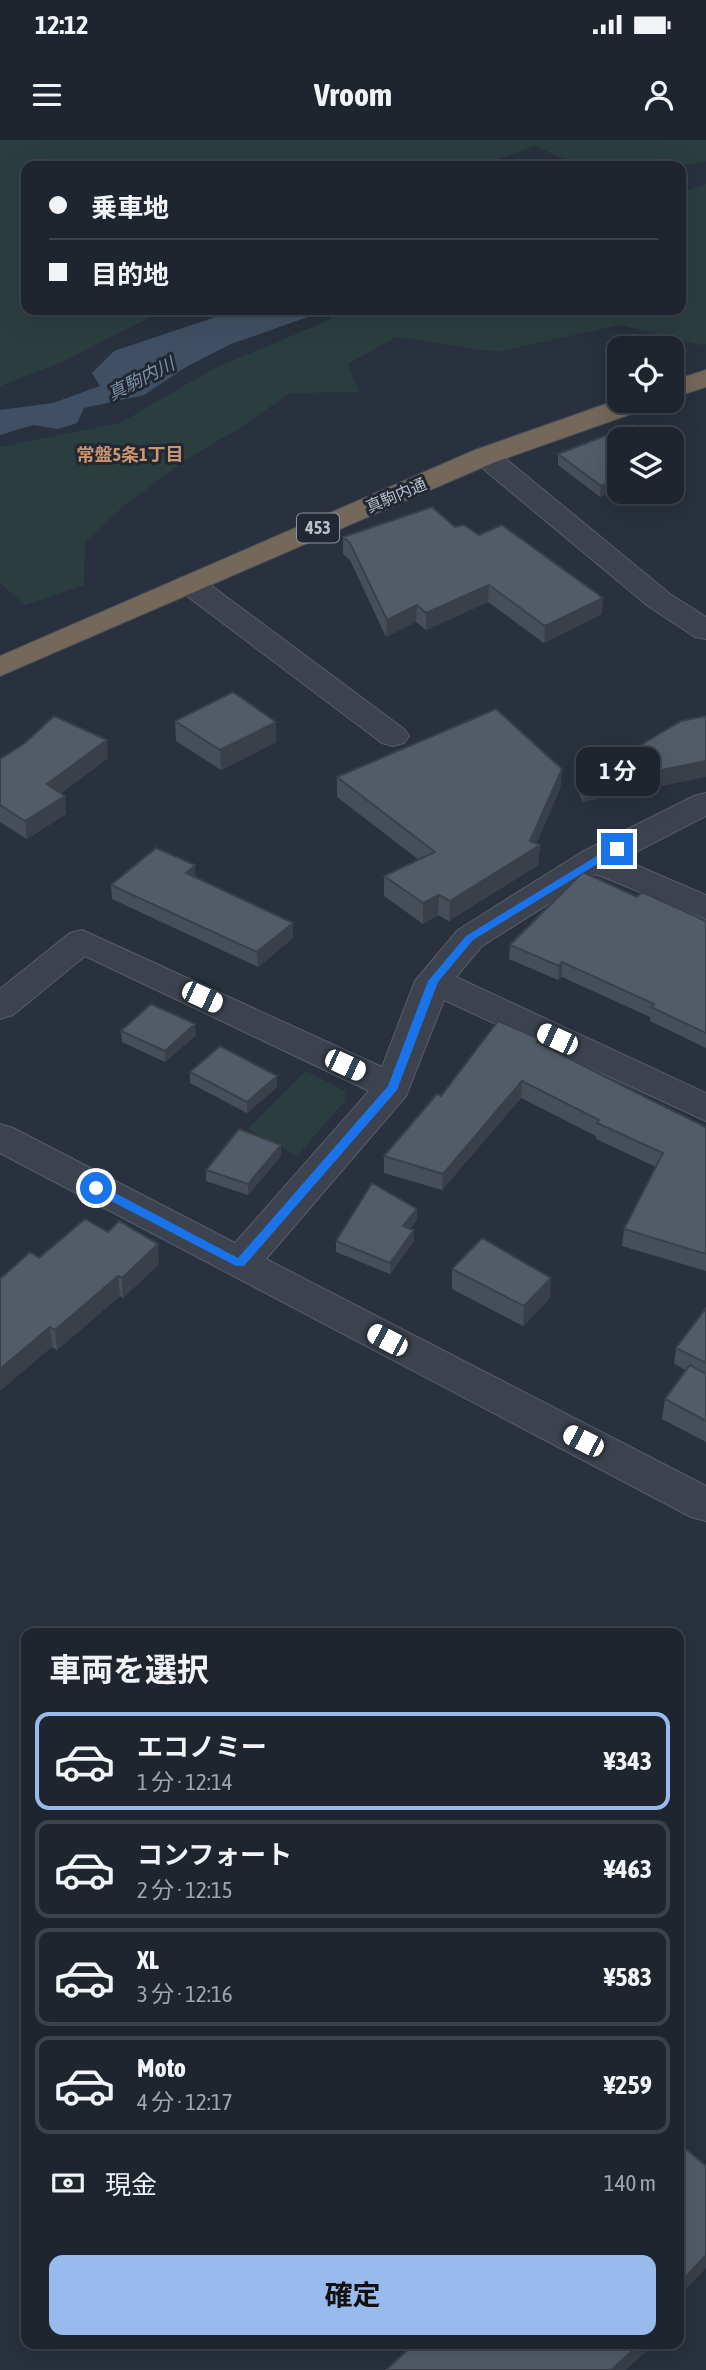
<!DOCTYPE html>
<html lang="ja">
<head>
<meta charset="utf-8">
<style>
	:root { --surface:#1e252e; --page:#2b313a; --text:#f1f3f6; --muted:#a1a5aa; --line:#3c424a; --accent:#98baed }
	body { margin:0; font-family:"Asap Condensed","Noto Sans JP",sans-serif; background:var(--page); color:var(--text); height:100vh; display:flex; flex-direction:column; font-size:26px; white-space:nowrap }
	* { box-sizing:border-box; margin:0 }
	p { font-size:23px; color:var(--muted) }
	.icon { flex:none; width:38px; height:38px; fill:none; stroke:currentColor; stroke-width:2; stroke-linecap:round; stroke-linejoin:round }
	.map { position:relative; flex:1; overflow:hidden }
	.drawer { position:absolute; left:21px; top:1488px; width:663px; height:721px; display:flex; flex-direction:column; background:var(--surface); border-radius:14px; box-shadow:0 7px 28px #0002,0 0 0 2px var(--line) }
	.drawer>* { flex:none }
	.hud { position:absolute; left:21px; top:21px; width:665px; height:154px; border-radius:14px; box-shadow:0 7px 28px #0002,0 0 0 2px var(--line); display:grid; align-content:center; height:154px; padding:0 28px; background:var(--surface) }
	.buttons { position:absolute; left:607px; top:196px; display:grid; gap:14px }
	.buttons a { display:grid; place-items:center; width:77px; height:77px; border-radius:14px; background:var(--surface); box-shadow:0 7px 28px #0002,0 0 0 2px var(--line); font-size:35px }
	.end { position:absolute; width:32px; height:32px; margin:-16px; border:9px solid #1a73e8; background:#fff; box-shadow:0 0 0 4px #fff }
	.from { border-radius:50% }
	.bubble { position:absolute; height:49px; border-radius:14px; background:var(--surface); box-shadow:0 7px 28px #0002,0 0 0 2px var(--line); font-size:23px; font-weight:700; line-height:49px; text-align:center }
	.car { position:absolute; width:21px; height:42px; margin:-21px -10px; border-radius:9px; box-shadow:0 0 5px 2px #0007; background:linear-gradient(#fff 24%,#345 0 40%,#fff 0 76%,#345 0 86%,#fff 0) }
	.hud b { display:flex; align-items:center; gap:24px; height:66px; font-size:26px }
	.hud b+b { border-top:2px solid var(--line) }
	.hud i { width:18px; height:18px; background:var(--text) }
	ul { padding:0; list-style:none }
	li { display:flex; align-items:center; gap:21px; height:98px; margin:0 14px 10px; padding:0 14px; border:4px solid var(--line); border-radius:14px }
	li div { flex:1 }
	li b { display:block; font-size:26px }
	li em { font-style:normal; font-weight:700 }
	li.active { border-color:var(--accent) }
	li>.icon { width:63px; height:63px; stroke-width:1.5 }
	h2 { padding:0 28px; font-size:32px; line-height:84px }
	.pay { display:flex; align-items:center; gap:18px; height:77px; padding:0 28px; font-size:26px }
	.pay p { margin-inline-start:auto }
	.button { display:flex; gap:14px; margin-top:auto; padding:14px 28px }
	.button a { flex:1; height:80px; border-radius:14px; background:var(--accent); color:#111; font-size:28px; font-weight:700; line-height:80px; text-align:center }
	.status { display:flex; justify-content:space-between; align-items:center; height:49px; padding:0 35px; background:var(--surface); direction:ltr }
	.status svg { height:19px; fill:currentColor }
	header { display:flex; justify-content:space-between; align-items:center; height:91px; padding:0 28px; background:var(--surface); font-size:32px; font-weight:700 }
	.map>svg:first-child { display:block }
</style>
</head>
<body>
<div class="status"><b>12:12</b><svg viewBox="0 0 49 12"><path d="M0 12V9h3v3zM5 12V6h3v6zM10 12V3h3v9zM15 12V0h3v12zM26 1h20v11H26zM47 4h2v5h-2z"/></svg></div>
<header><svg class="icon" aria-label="menu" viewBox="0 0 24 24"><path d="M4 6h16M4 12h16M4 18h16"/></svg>Vroom<svg class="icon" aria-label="person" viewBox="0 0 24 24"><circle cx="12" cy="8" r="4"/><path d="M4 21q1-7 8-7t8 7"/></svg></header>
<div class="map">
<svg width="706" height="2230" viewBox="0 0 706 2230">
	<rect width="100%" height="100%" fill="#28313d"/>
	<!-- green -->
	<path fill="#2b3e3f" d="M0,0h706v21l-28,5h-98l-45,-20 -38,13 5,7h-476v144h139l-103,52 -62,24z
		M706,44v160l-7,1 -79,-20 -123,27 -101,-15 -48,27 11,28 -69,1 -50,35 -53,31 -61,45 -41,38 -1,43 -59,20 -25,-22v-136l120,-24 93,-54 116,-49 8,-10h344v-118z
		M306,931l39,20v10l-48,55 -49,-27z"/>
	<!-- water -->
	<path fill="#405064" d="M321,170l-2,3 -88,31 -45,23 -42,28 -60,13 -7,15 -19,6 -25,-4 -33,10v-25l53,-7 47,-17 -8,-13 22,-22 120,-40z"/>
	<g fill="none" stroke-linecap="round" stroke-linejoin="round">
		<defs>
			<path id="minor" d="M485,307l10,3 175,144 36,23v22l-11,-2 -47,-31 -173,-144 -4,-6 4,-6z
				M190,435l11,3 203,151 5,7 -5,7 -11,3 -11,-3 -203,-153 -4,-6 4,-6z
				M706,653v23l-84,43 84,36v24l-110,-45 -114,72 -26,31 250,116v28l-262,-121 -38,96 -140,163 440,227v35l-15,-4 -691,-364v-29l13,4 222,115 134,-152 -284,-135 -72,59 -13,4v-30l70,-56 12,-3 300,137 33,-86 43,-51 124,-78 112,-56z"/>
			<path id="highway" d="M706,230v17l-34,11v-17z
				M620,259l35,2 -4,6 -156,55 -495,214v-20l475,-206z"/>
		</defs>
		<!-- minor casing -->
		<use href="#minor" stroke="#575e68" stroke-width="2"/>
		<!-- highway casing -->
		<use href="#highway" stroke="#474e58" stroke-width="2"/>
		<!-- minor -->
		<use href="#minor" fill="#3c434e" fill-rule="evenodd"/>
		<!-- highway -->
		<use href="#highway" fill="#73685a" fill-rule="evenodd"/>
	</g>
	<!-- wall -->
	<path fill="#464f59" d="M633,285l-33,72 -42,-32v-11z
		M455,387l147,87 -58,29 -56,-41 -62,28 -10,-8 -30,15 -36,-77 -7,-6v-17z
		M175,581l101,1v20l-55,28 -45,-29z
		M681,581l-98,81 -3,-6 2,-16z
		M108,618l-47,35 5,21 -39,25 -27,-17v-63z
		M562,629l-2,20 -24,55 4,1 -2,20 -89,56 -11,-6 -15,9 -39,-28v-20l35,-16 -82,-63v-20z
		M196,737l97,61 -35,29 -146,-68 -1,-14z
		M637,757l69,24v127l-56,-27v-4l-88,-40 -4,3 -49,-21 1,-14z
		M121,891l75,4 -31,27 -43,-20z
		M540,903l111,57 55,27v144l-84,-25 2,-17 32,-62 -60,-28v-3l-75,-38 -79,92 -58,-17v-17z
		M190,932l87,4v11l-30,26 -57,-30z
		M281,1016l-33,39 -42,-14v-11z
		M417,1069v11l-7,9 4,12 -24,33 -54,-22v-11z
		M39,1118l120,6 -36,34 -3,-2 -63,54 -5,-3z
		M452,1129l98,29 -27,28 -71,-37z
		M706,1168v134l-44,-23 3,-20 21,-29 -12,-6 2,-16z"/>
	<!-- shaded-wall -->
	<path fill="#394049" d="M620,339v11l-20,7 1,-11z
		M489,445l-1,17 -62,28v-17z
		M603,458l-1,16 -58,29 1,-17z
		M417,465l-1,17 -30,15 1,-17z
		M276,582v20l-55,28 -1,-20z
		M107,600l1,18 -59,45 -2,-19z
		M706,621v16l-123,25 1,-16z
		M562,629l-2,20 -26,60 6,-4 -2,20 -89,56 1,-20 80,-60z
		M65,656l1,18 -39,25 -2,-18z
		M195,725l1,15 -10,-7z
		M439,755l-1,20 -15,9v-21z
		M293,783v15l-35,29 -1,-15z
		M562,822v15l-4,3 1,-14z
		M195,884l1,11 -31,27v-11z
		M277,936v11l-30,26v-11z
		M522,941l-1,17 -79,92 1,-16z
		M281,1005v11l-33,39v-11z
		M417,1069v11l-14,17v-11z
		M414,1090v11l-24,33v-11z
		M158,1104l1,20 -36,34 -1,-20z
		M118,1136l2,20 -63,54 -2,-20z
		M551,1138l-1,20 -27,28 1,-20z
		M50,1187l2,20 -52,44v-22z
		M706,2115v13l-27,29v-13z
		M641,2203h15l-30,27h-15z"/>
	<!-- building -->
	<path fill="#515c68" stroke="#394049" stroke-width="2" d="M633,285l17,14h-30v40l-19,7 -43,-32z
		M432,367l23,20 9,-2 15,10 23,-10 101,73 -58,28 -56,-41 -63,28 -9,-8 -30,15 -37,-77 -7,-6z
		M233,552l43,30 -56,28 -45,-29z
		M496,569l66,60 -32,72 10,4 -90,56 -11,-6 -16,8 -39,-27 51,-24 -98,-75z
		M54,576l53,24 -60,44 18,12 -40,25 -25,-16v-46l25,-16z
		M706,576v45l-122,25 -2,-6 99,-59z
		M156,708l39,17 -9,8 107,50 -36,29 -146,-67z
		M583,732l54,25 5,-5 64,29v112l-55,-26 3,-3 -92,-42 -3,4 -49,-21z
		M151,864l44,20 -30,27 -44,-20z
		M498,881l42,18 -3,3 114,58 55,27v127l-82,-25 39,-76 -66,-30 2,-3 -77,-39 -79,93 -59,-18 53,-62 4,2z
		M220,906l57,30 -30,26 -57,-30z
		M239,989l42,16 -33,39 -42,-14z
		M372,1043l45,26 -14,17 11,4 -24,33 -54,-22z
		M85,1079l23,13 11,-11 39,23 -36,34 -4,-2 -63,54 -5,-3 -50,42v-90l30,-27 9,6z
		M482,1098l69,40 -27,28 -72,-37z
		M706,1168v55l-30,-15z
		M690,1225l16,9v47l-41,-22z
		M679,2003l27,23v89l-27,29z
		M415,2203h226l-30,27h-225z"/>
	<!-- route -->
	<path fill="#1a73e8" d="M613,706l9,3 -149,91 -35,42 -41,108 -153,176h-8l-144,-75v-6h8l138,73 150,-172 40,-105 38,-45z"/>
	<g text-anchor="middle" stroke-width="6" stroke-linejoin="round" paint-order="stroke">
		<!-- far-street labels -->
		<g font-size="16" fill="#b8bfc8" stroke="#212833">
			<text transform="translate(396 355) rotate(-23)" y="6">真駒内通</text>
		</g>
		<!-- far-water labels -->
		<g font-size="18" font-style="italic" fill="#7c90a8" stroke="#212833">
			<text transform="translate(141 239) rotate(-27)" y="6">真駒内川</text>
		</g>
		<!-- far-neighbourhood labels -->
		<g font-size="18" font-weight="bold" fill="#ca9671" stroke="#212833">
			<text x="130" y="321">常盤5条1丁目</text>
		</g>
		<!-- shield labels -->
		<rect fill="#212833" stroke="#8b929b" stroke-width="2" x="297" y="373.5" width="42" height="29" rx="5"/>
		<g font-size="18" font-weight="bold" fill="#b8bfc8">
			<text x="318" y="394">453</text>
		</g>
	</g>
</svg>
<div class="buttons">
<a><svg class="icon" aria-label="locate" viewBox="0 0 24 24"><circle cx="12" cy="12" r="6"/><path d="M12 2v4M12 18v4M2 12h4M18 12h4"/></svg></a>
<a><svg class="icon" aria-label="layers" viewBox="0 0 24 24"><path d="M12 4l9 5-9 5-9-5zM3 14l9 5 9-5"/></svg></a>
</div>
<i class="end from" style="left:96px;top:1048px"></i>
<i class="end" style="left:617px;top:709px"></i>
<div class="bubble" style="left:576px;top:607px;width:84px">1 分</div>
<i class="car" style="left:202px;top:857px;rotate:115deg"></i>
<i class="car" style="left:557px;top:899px;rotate:295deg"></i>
<i class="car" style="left:345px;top:925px;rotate:115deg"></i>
<i class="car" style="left:387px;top:1200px;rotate:298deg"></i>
<i class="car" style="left:583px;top:1301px;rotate:297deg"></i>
<div class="hud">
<b><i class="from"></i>乗車地</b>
<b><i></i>目的地</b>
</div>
<section class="drawer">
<h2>車両を選択</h2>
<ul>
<li class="active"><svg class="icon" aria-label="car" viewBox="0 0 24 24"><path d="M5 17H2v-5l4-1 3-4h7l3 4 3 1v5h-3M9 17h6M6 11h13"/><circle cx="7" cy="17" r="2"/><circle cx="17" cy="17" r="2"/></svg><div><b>エコノミー</b><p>1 分 · 12:14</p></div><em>¥343</em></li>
<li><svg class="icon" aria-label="car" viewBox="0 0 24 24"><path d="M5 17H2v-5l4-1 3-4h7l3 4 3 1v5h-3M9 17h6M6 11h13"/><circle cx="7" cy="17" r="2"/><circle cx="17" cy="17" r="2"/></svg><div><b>コンフォート</b><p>2 分 · 12:15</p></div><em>¥463</em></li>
<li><svg class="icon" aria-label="car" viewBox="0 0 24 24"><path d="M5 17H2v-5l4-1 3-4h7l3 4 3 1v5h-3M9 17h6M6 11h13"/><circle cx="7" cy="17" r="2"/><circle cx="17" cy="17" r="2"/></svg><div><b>XL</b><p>3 分 · 12:16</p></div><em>¥583</em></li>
<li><svg class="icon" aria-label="car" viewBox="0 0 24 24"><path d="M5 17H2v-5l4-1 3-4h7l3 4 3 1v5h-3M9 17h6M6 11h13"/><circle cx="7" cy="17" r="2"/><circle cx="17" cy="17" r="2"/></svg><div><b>Moto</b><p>4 分 · 12:17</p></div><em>¥259</em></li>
</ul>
<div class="pay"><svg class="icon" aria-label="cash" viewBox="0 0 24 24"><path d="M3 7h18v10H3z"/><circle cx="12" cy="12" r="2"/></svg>現金<p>140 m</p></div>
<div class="button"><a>確定</a></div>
</section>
</div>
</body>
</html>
